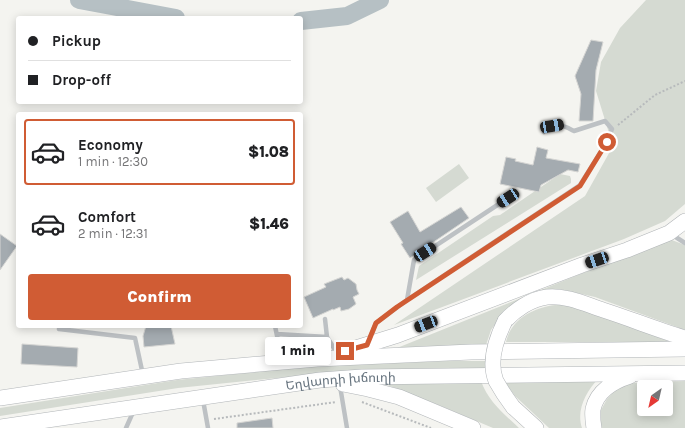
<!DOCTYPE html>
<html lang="en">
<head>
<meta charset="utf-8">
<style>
	:root { --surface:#fff; --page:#f6f6f6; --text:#202124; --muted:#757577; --line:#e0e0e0; --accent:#d05c34 }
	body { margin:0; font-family:Karla,"Noto Sans Armenian",sans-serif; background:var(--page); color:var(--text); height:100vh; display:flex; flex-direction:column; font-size:15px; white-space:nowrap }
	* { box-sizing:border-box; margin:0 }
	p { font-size:13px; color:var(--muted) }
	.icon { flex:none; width:22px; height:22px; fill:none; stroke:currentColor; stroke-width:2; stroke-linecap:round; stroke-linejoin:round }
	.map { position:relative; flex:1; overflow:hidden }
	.panel { position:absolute; left:16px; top:112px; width:287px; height:216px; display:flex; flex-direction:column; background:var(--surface); border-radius:4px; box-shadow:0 2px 10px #0003 }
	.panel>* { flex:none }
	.banner { position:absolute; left:16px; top:16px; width:287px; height:88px; border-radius:4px; box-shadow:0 2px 10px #0003; display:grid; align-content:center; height:88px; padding:0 12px; background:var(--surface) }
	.needle { width:26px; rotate:214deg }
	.fabs { position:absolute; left:637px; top:380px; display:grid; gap:8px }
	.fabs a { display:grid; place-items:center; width:36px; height:36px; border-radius:4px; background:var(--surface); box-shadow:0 2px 10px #0003; font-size:20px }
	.end { position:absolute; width:18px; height:18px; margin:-9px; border:5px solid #d05c34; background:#fff; box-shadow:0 0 0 2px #fff }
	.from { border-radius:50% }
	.bubble { position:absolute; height:28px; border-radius:4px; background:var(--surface); box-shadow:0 2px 10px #0003; font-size:13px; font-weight:800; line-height:28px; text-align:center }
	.car { position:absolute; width:12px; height:24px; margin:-12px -6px; border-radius:5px; box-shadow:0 0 3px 1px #0007; background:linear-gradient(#222 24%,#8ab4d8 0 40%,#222 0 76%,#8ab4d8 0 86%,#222 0) }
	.banner b { display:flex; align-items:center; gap:14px; height:38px; font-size:15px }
	.banner b+b { border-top:1px solid var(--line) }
	.banner i { width:10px; height:10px; background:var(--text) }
	ul { padding:7px 0 0; list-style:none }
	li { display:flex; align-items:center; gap:12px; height:66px; margin:0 8px 6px; padding:0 4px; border:2px solid transparent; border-radius:4px }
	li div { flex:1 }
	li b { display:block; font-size:15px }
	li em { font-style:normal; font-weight:800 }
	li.selected { border-color:var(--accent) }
	li>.icon { width:36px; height:36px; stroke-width:1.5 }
	.button { display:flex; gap:8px; margin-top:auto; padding:8px 12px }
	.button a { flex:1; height:46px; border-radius:4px; background:var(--accent); color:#fff; font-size:16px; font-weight:800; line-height:46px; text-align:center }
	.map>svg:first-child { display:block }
</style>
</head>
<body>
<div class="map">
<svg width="685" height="428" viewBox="0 0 685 428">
	<rect width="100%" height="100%" fill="#f4f4f0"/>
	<!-- green -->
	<path fill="#d5dad2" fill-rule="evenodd" d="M646,0h39v204l-20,17 -41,18 -230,86 191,-129 28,-50 -17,-55 5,-29 19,-34z
		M459,164l10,14 -33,24 -10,-14z
		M560,174l10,2 1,3v4l-155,97 3,-14 74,-50 7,-1z
		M669,239l16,6v85l-90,-33 -36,-8 -20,4 -43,30 -5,7 -5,15 -89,3 186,-75 59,-22z
		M555,305h10l13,3 93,34h-165c5,-23 27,-34 49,-37z
		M448,361h39v7l-167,6 -64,6 -78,8 -178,28v-8l177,-28 78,-8 65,-6z
		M503,379h95c-12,13 -22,31 -16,49h-33l-34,-32z
		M481,381c7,20 23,33 38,47h-26l-52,-22 -56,-22z
		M685,381v47h-84v-18l6,-11 11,-12 11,-4zM644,387h22v22h-22z"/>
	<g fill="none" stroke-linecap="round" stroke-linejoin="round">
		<!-- river -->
		<path stroke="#b6c0c4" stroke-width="18" d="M79,0l97,18
			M301,21l46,-5 33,-16"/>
	</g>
	<!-- building -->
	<path fill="#a4abb0" stroke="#d5d5d3" d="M591,40l12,2 -7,28 -3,51h-14l2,-27 -6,-18z
		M537,147l11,3 -2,8 34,6 -2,8 -10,-2 -27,15 -2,7 -39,-8 6,-27 10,2 -1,2 18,4z
		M461,207l8,11 -59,40 -9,-14 2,-1 -13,-21 18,-11 12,21z
		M0,234l17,12 -17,24z
		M342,277l2,3 4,-2 8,6 1,6 2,4 -6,3 3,7 -7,5 -8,2 -1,-4 -7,3v-1l-20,9 -9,-21 22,-10 -2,-3z
		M146,326h25l4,18 -31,3 -1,-11z
		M22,344l56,4 -1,19 -56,-3z
		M272,418l1,10h-36v-5z"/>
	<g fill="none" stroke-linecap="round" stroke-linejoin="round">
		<defs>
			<g id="primary">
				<path d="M505,321c10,-11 26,-22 42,-24 19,-2 38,7 56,13 28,9 55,20 82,28"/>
				<path d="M343,352l55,-17 184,-70 45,-15 42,-17 16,-12"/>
				<path d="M343,384l25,5 31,8 74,31"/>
				<path d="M0,398l181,-27 136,-12 154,-7 214,-3"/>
				<path d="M513,407l23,21"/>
				<path id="s1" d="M0,427l320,-47 42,-3 323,-4"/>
				<path d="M594,428c-1,-6 -2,-13 -1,-19 4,-18 21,-28 37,-33"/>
			</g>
		</defs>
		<!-- primary casing -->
		<use href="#primary" stroke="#b1b5b8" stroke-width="16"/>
		<!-- path -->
		<path stroke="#b7babc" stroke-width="2" stroke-dasharray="2 2" stroke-linecap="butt" d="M618,125l37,-30 30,-14
			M362,402l69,26
			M214,419l122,-17"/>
		<!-- lane -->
		<path stroke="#bdc1c4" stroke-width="4.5" d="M671,234l14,9
			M407,300l7,-40 94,-62
			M325,319l2,18
			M60,326l-1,3 76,9 8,37
			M275,326l7,34
			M277,334l50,3 10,16
			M369,340l7,-17 31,-23 173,-115 27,-43 5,-13 -7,-8 -31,10c-14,-7 -17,-9 -30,1
			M340,386l7,42
			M203,400l5,28
			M126,428l8,-18"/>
		<!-- primary -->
		<use href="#primary" stroke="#fff" stroke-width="15"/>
		<defs>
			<path id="primary-bridge" d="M505,321c-9,18 -17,40 -9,60 5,9 11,18 17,26"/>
		</defs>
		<!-- primary-bridge casing -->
		<use href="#primary-bridge" stroke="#b1b5b8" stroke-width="16" stroke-linecap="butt"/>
		<!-- primary-bridge -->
		<use href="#primary-bridge" stroke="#fff" stroke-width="15"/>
	</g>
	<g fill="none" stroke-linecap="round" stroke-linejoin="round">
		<!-- route -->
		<path stroke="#d05c34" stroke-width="5" d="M345,351l22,-6 9,-22 21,-16 183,-121 27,-44"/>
	</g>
	<g text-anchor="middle" stroke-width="4" stroke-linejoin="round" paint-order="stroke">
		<!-- street labels -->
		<g font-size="13" fill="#66737e" stroke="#fff">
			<text dy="5" stroke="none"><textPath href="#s1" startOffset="344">Եղվարդի խճուղի</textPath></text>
		</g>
	</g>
</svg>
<div class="fabs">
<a><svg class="needle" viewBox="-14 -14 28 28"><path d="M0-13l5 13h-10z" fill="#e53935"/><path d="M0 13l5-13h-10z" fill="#757577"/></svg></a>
</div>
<i class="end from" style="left:607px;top:142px"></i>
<i class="end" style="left:345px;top:351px"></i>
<div class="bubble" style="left:265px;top:337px;width:66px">1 min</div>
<i class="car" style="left:552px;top:126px;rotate:80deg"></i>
<i class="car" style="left:508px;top:198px;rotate:237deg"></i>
<i class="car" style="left:425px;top:252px;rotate:57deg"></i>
<i class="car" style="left:597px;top:260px;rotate:251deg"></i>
<i class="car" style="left:426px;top:324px;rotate:249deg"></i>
<div class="banner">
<b><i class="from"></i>Pickup</b>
<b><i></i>Drop-off</b>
</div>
<section class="panel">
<ul>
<li class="selected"><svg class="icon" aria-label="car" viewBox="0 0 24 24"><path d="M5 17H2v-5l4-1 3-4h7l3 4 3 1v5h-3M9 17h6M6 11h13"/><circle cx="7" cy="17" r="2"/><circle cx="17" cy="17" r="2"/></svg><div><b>Economy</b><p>1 min · 12:30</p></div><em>$1.08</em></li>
<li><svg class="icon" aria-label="car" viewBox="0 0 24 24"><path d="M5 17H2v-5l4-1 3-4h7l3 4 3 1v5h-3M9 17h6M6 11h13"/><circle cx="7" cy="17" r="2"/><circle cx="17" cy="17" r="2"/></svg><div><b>Comfort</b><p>2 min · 12:31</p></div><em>$1.46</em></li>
</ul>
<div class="button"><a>Confirm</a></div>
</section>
</div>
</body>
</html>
